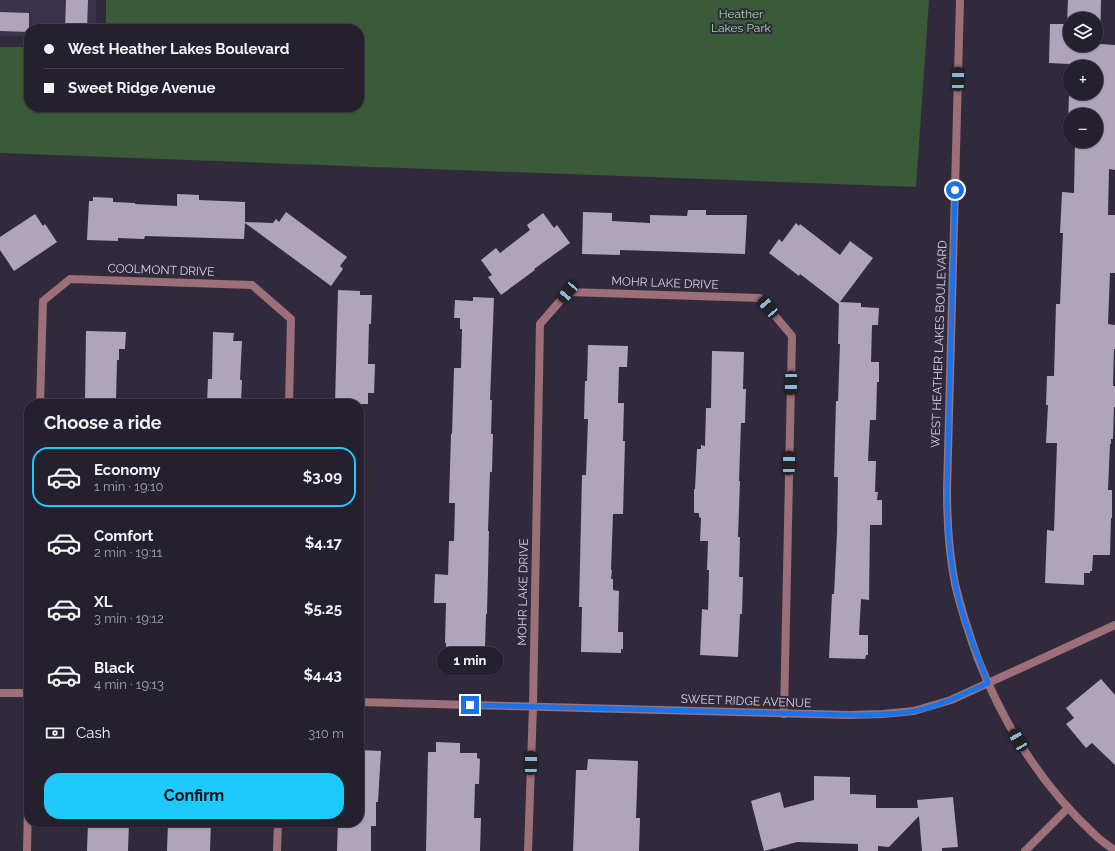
<!DOCTYPE html>
<html lang="en">
<head>
<meta charset="utf-8">
<style>
	:root { --surface:#25202e; --page:#2d2836; --text:#f1f3f6; --muted:#a3a3aa; --line:#423e4a; --accent:#1ec9fd }
	body { margin:0; font-family:Raleway,sans-serif; background:var(--page); color:var(--text); height:100vh; display:flex; flex-direction:column; font-size:15px; white-space:nowrap }
	* { box-sizing:border-box; margin:0 }
	p { font-size:13px; color:var(--muted) }
	.icon { flex:none; width:22px; height:22px; fill:none; stroke:currentColor; stroke-width:2; stroke-linecap:round; stroke-linejoin:round }
	.map { position:relative; flex:1; overflow:hidden }
	.details { position:absolute; left:24px; top:399px; width:340px; height:428px; display:flex; flex-direction:column; background:var(--surface); border-radius:16px; box-shadow:0 1px 3px #0004,0 0 0 1px var(--line) }
	.details>* { flex:none }
	.top-card { position:absolute; left:24px; top:24px; width:340px; height:88px; border-radius:16px; box-shadow:0 1px 3px #0004,0 0 0 1px var(--line); display:grid; align-content:center; height:88px; padding:0 20px; background:var(--surface) }
	.fabs { position:absolute; left:1063px; top:12px; display:grid; gap:8px }
	.fabs a { display:grid; place-items:center; width:40px; height:40px; border-radius:50%; background:var(--surface); box-shadow:0 1px 3px #0004,0 0 0 1px var(--line); font-size:20px }
	.end { position:absolute; width:18px; height:18px; margin:-9px; border:5px solid #1a73e8; background:#fff; box-shadow:0 0 0 2px #fff }
	.from { border-radius:50% }
	.bubble { position:absolute; height:28px; border-radius:14px; background:var(--surface); box-shadow:0 1px 3px #0004,0 0 0 1px var(--line); font-size:13px; font-weight:700; line-height:28px; text-align:center }
	.car { position:absolute; width:12px; height:24px; margin:-12px -6px; border-radius:5px; box-shadow:0 0 3px 1px #0007; background:linear-gradient(#222 24%,#8ab4d8 0 40%,#222 0 76%,#8ab4d8 0 86%,#222 0) }
	.top-card b { display:flex; align-items:center; gap:14px; height:38px; font-size:15px }
	.top-card b+b { border-top:1px solid var(--line) }
	.top-card i { width:10px; height:10px; background:var(--text) }
	ul { padding:0; list-style:none }
	li { display:flex; align-items:center; gap:12px; height:60px; margin:0 8px 6px; padding:0 12px; border:2px solid transparent; border-radius:16px }
	li div { flex:1 }
	li b { display:block; font-size:15px }
	li em { font-style:normal; font-weight:700 }
	li.selected { border-color:var(--accent) }
	li>.icon { width:36px; height:36px; stroke-width:1.5 }
	h2 { padding:0 20px; font-size:18px; line-height:48px }
	.pay { display:flex; align-items:center; gap:10px; height:44px; padding:0 20px; font-size:15px }
	.pay p { margin-inline-start:auto }
	.primary-button { display:flex; gap:8px; margin-top:auto; padding:8px 20px }
	.primary-button a { flex:1; height:46px; border-radius:16px; background:var(--accent); color:#111; font-size:16px; font-weight:700; line-height:46px; text-align:center }
	.map>svg:first-child { display:block }
</style>
</head>
<body>
<div class="map">
<svg width="1115" height="851" viewBox="0 0 1115 851">
	<rect width="100%" height="100%" fill="#312a3d"/>
	<!-- built -->
	<path fill="#3a314a" d="M0,0h96v29h-67v7h-29z"/>
	<!-- green -->
	<path fill="#395b38" d="M106,0h823l-13,187 -916,-34v-106h29v60h330v-78h-253z"/>
	<!-- building -->
	<path fill="#aea5bd" fill-rule="evenodd" d="M66,0h22l-1,29h-22z
		M1068,0h33l-1,44 15,1v125l-6,-1 -1,46h7v58h-5l-2,51 7,1v24h-1l-1,37h2v21h-1l-1,32h-2v5h-1l-2,46h4v28h-1l-1,37h-17l-1,16h-2v2h-6v12l-39,-2 2,-53 7,1 3,-88h-11l2,-38h-2l1,-29h7l2,-72h4l3,-71h-3l2,-41 12,1 1,-52h21v-26h-26v10h-2l2,-61 -21,-1 1,-39h17zM1070,19h26v26h-26zM1070,67h26v26h-26z
		M0,12l29,1v19l-29,-1z
		M177,194l22,1v5l46,2v20l28,1 3,-4 3,3 7,-10 61,45 -7,9 3,3 -12,17 -86,-63 -1,16 -99,-3 -1,3 -26,-1v3l-31,-1 2,-39h4v-4l20,1v4l22,1v1l42,2z
		M688,210h18v5h41l-2,39 -125,-4v5l-38,-1 1,-42 29,1v8l38,2v-8l37,1z
		M543,213l11,15 3,-3 13,18 -36,26 1,1 -34,25 -13,-18 4,-2 -11,-15 15,-12 4,5 30,-23 -3,-5z
		M35,214l8,12 2,-2 12,18 -43,29 -14,-21v-13z
		M796,223l3,3 1,-2 40,31 10,-14 23,17 -33,44 21,1v4l18,1 -1,17h-6l-1,37h8v20h-2l-1,38h-6l-2,41h8l-1,31h3l-1,8h5v25h-12l-1,75 -8,-1 -2,36h9v20h-2l-1,4 -36,-1 3,-64h2l3,-61 1,-56h-4l2,-76h2l2,-57h-2l1,-40 -39,-30 -1,2 -30,-23 10,-14 3,3z
		M338,290l22,1v4h12l-1,29h-2l-1,40h7l-1,29h-6v11h-33z
		M473,297l21,1 -4,102h2l-1,34h2l-1,38h-2l-2,59h1l-2,83h-1l-1,34 -39,-1v-4h-1l1,-40h-12l1,-29 13,1 1,-34h5l1,-38h-6l2,-69h1l2,-66h7l1,-39h-2v-11h-6l1,-18 18,1z
		M86,331l40,1 -1,17h-6v11h-2l-1,42 -31,-1z
		M213,332l21,1 -1,8h9l-2,39h2l-1,24h-34l1,-25h4z
		M588,345l40,1 -1,21h-8l-1,36h6l-1,38h2l-2,73h-10l-2,56h1l-1,9h2v11l6,1 -1,41h5v17h-2v4l-40,-1 1,-45h-3l3,-132h4l2,-56h-4l1,-38h2z
		M712,351l32,1 -1,37h3l-1,34h-4l-2,58h1l-2,56h2l-1,40h4l-1,37h-2l-2,43 -38,-2 2,-46 6,1 1,-40h-2l1,-29h-8l1,-23 -2,-1v-4h-5v-24h1l2,-40h4v-4l4,1 1,-38h5z
		M1101,679l14,16v70l-23,-22 -6,5 -20,-24 8,-6 -8,-10z
		M436,742l24,1v10h17v5l3,1 -1,25h-4l-1,34h7l-1,33h-54l2,-99h8z
		M359,750l22,1 -3,51h-2v24h-5v25h-34l1,-29h21z
		M588,759l50,2 -2,57h4l-1,33h-66l3,-81h11z
		M814,776l36,1v17l26,1v13h42l-1,-8 36,-3 5,50 -16,1v3h-20l-3,-35 -30,31 -11,-1v5h-20v-7l-61,-2 -33,9 -13,-50 29,-9 4,16 30,-8z
		M88,822h41l-1,29h-41z
		M168,822h43l-1,29h-43z"/>
	<g fill="none" stroke-linecap="round" stroke-linejoin="round">
		<!-- minor -->
		<path stroke="#9d6f78" stroke-width="8" d="M40,404l3,-103 27,-22 182,6 39,34 -2,85
			M27,851l2,-91
			M277,851l1,-29
			M528,851l5,-145 7,-382 28,-32 192,6 32,38 -8,378
			M1025,851l43,-43"/>
		<!-- tertiary -->
		<path stroke="#9d6f78" stroke-width="8" d="M960,0l-13,490c0,32 2,63 8,94 6,25 14,50 23,75 26,66 63,126 116,175 6,6 14,11 21,17
			M0,693h29
			M359,702l490,13 34,-1 31,-3 37,-11 164,-75"/>
	</g>
	<g fill="none" stroke-linecap="round" stroke-linejoin="round">
		<!-- route -->
		<path stroke="#1a73e8" stroke-width="5" d="M470,705l379,10c22,0 43,0 65,-4 26,-5 50,-17 74,-28 -9,-24 -19,-47 -26,-72 -12,-39 -15,-80 -15,-121l8,-300"/>
	</g>
	<g text-anchor="middle" stroke-width="4" stroke-linejoin="round" paint-order="stroke">
		<!-- park labels -->
		<g font-size="12" fill="#a2dda1" stroke="#312a3d">
			<text x="741" y="18">Heather<tspan x="741" dy="14">Lakes Park</tspan></text>
		</g>
		<!-- street labels -->
		<g font-size="12" fill="#d6d2df" stroke="#312a3d">
			<text transform="translate(161 270) rotate(2)" y="4">COOLMONT DRIVE</text>
			<text transform="translate(665 283) rotate(2)" y="4">MOHR LAKE DRIVE</text>
			<text transform="translate(939 344) rotate(-88)" y="4">WEST HEATHER LAKES BOULEVARD</text>
			<text transform="translate(523 592) rotate(-89)" y="4">MOHR LAKE DRIVE</text>
			<text transform="translate(746 701) rotate(2)" y="4">SWEET RIDGE AVENUE</text>
		</g>
	</g>
</svg>
<div class="fabs">
<a><svg class="icon" aria-label="layers" viewBox="0 0 24 24"><path d="M12 4l9 5-9 5-9-5zM3 14l9 5 9-5"/></svg></a>
<a>+</a>
<a>−</a>
</div>
<i class="end from" style="left:955px;top:190px"></i>
<i class="end" style="left:470px;top:705px"></i>
<div class="bubble" style="left:437px;top:647px;width:66px">1 min</div>
<i class="car" style="left:958px;top:79px;rotate:1deg"></i>
<i class="car" style="left:568px;top:292px;rotate:220deg"></i>
<i class="car" style="left:768px;top:307px;rotate:320deg"></i>
<i class="car" style="left:791px;top:383px;rotate:181deg"></i>
<i class="car" style="left:789px;top:463px;rotate:1deg"></i>
<i class="car" style="left:1018px;top:740px;rotate:330deg"></i>
<i class="car" style="left:531px;top:763px;rotate:1deg"></i>
<div class="top-card">
<b><i class="from"></i>West Heather Lakes Boulevard</b>
<b><i></i>Sweet Ridge Avenue</b>
</div>
<section class="details">
<h2>Choose a ride</h2>
<ul>
<li class="selected"><svg class="icon" aria-label="car" viewBox="0 0 24 24"><path d="M5 17H2v-5l4-1 3-4h7l3 4 3 1v5h-3M9 17h6M6 11h13"/><circle cx="7" cy="17" r="2"/><circle cx="17" cy="17" r="2"/></svg><div><b>Economy</b><p>1 min · 19:10</p></div><em>$3.09</em></li>
<li><svg class="icon" aria-label="car" viewBox="0 0 24 24"><path d="M5 17H2v-5l4-1 3-4h7l3 4 3 1v5h-3M9 17h6M6 11h13"/><circle cx="7" cy="17" r="2"/><circle cx="17" cy="17" r="2"/></svg><div><b>Comfort</b><p>2 min · 19:11</p></div><em>$4.17</em></li>
<li><svg class="icon" aria-label="car" viewBox="0 0 24 24"><path d="M5 17H2v-5l4-1 3-4h7l3 4 3 1v5h-3M9 17h6M6 11h13"/><circle cx="7" cy="17" r="2"/><circle cx="17" cy="17" r="2"/></svg><div><b>XL</b><p>3 min · 19:12</p></div><em>$5.25</em></li>
<li><svg class="icon" aria-label="car" viewBox="0 0 24 24"><path d="M5 17H2v-5l4-1 3-4h7l3 4 3 1v5h-3M9 17h6M6 11h13"/><circle cx="7" cy="17" r="2"/><circle cx="17" cy="17" r="2"/></svg><div><b>Black</b><p>4 min · 19:13</p></div><em>$4.43</em></li>
</ul>
<div class="pay"><svg class="icon" aria-label="cash" viewBox="0 0 24 24"><path d="M3 7h18v10H3z"/><circle cx="12" cy="12" r="2"/></svg>Cash<p>310 m</p></div>
<div class="primary-button"><a>Confirm</a></div>
</section>
</div>
</body>
</html>
